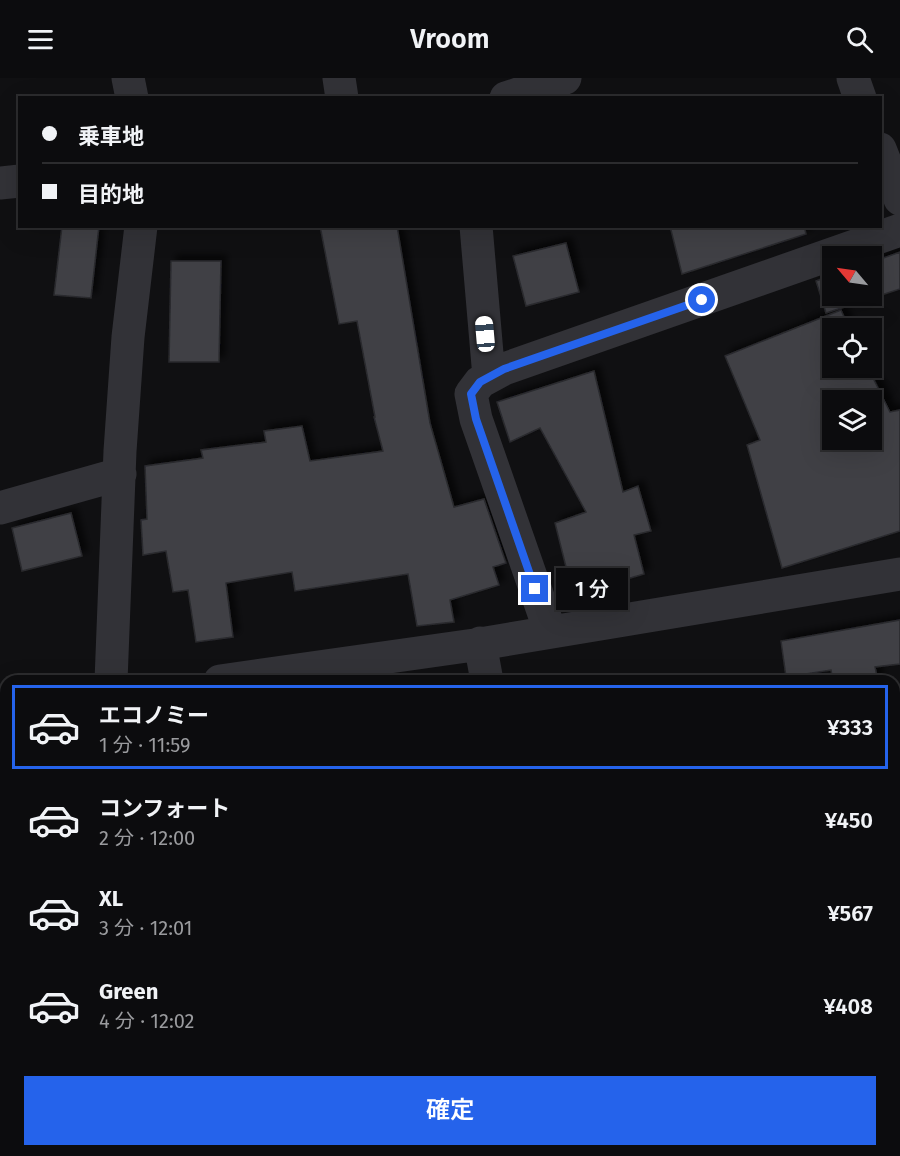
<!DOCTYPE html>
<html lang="ja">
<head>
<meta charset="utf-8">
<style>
	:root { --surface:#0c0c0e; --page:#1a1a1c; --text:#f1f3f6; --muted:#9a9b9e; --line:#2c2c2e; --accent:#2563eb }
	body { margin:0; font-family:"Fira Sans","Noto Sans JP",sans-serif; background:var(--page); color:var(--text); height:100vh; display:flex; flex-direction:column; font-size:22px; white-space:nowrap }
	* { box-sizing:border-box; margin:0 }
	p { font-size:20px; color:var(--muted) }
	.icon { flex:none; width:33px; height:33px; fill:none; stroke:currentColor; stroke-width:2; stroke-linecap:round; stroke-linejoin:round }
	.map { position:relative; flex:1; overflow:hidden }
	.drawer { position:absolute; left:0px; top:597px; width:900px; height:482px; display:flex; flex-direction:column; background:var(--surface); border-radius:18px 18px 0 0; box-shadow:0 6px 24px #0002,0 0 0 2px var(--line) }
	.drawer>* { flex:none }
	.hud { position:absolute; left:18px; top:18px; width:864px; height:132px; border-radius:0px; box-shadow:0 6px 24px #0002,0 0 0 2px var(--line); display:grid; align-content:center; height:132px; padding:0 24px; background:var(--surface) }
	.needle { width:39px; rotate:299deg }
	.tools { position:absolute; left:822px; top:168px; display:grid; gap:12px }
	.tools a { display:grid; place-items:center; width:60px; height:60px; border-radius:0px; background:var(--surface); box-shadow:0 6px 24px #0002,0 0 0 2px var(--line); font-size:30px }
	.end { position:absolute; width:27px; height:27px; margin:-14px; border:8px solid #2563eb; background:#fff; box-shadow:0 0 0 3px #fff }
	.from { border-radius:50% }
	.bubble { position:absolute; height:42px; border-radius:0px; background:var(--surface); box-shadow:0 6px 24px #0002,0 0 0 2px var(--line); font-size:20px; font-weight:600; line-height:42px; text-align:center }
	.car { position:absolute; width:18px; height:36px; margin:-18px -9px; border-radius:8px; box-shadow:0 0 4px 2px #0007; background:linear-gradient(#fff 24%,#345 0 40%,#fff 0 76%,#345 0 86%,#fff 0) }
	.hud b { display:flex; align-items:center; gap:21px; height:57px; font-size:22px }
	.hud b+b { border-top:2px solid var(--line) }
	.hud i { width:15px; height:15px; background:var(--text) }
	ul { padding:10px 0 0; list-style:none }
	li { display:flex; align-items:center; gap:18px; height:84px; margin:0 12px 9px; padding:0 12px; border:3px solid transparent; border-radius:0px }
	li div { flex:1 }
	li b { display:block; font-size:22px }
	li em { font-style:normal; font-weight:600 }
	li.active { border-color:var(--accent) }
	li>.icon { width:54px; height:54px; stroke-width:1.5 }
	.cta { display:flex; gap:12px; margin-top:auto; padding:12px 24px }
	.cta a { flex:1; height:69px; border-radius:0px; background:var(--accent); color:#fff; font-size:24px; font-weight:600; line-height:69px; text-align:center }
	header { display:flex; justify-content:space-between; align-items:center; height:78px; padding:0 24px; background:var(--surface); font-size:27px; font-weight:600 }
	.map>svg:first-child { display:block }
</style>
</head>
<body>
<header><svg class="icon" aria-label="menu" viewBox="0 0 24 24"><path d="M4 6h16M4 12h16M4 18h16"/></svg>Vroom<svg class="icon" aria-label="search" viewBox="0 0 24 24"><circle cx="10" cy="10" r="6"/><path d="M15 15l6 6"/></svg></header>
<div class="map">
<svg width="900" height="1078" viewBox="0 0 900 1078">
	<defs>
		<filter id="shadow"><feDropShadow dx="5.5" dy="-5.5" stdDeviation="3" flood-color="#0009"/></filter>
	</defs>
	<rect width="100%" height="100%" fill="#101012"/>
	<!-- building -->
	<path fill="#3f4045" stroke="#2a2a2e" stroke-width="1.5" fill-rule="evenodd" filter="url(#shadow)" d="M62,148h37l-8,72 -37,-3z
		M320,148h77l33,197 24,84 30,-8 22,64 -13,4 6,18 -49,15 4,22 -37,4 -9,-52 -113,17 -3,-19 -66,11 7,54 -37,5 -8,-52 -15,2 -7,-41 -23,4 -2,-35 6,-1 -2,-53 58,-8 -2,-8 65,-8 -2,-11 38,-5 8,35 73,-10 -9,-34h1l-18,-96 -18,3z
		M670,148h134l2,8 -124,40z
		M566,165l13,49 -53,14 -13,-50z
		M900,174v37l-74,24 -10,-32 16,-6v21h40v-34z
		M171,183h50l-2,101h-50z
		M841,232l8,18h-17v40h36l22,44 10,-2v121l-118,37 -35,-123 13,-5 -35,-84zM832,322h40v40h-40z
		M594,293l29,121 15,-6 13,45 -17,4 10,39 -71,21 -18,-72 31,-11 -46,-84 -30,14 -13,-40z
		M71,435l11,43 -60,15 -10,-43z
		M900,542v44l-25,3 3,14h-45l-2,-11 -45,7 -5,-36z"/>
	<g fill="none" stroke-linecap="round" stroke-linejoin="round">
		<!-- minor -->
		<path stroke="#323237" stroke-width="33" d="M128,0l4,20
			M339,0l3,20
			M853,0l7,20
			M506,20l59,-20
			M880,71l20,50
			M0,105l20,-2
			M476,148l13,151
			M0,430l120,-34
			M550,553l-74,-212 -5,-25 9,-12 24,-13 396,-139
			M480,565l7,38
			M111,603l9,-230 8,-114 13,-111
			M220,603l254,-36 426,-71
			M0,639l6,-1
			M894,718l6,-2
			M0,886h6
			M605,1072l1,6
			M28,1078l1,-6"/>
	</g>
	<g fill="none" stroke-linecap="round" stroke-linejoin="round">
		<!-- route -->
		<path stroke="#2563eb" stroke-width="8" d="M535,511l-59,-170 -5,-25 9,-12 24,-13 198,-69"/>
	</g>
</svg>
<div class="tools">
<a><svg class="needle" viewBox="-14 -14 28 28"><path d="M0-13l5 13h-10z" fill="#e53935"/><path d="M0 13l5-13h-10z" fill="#9a9b9e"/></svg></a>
<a><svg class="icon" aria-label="locate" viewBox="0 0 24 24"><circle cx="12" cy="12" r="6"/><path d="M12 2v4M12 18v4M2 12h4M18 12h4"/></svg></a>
<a><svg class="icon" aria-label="layers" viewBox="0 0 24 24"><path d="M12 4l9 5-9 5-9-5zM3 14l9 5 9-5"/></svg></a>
</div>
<i class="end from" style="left:702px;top:222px"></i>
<i class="end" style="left:535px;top:511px"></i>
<div class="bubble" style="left:556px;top:490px;width:72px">1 分</div>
<i class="car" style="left:485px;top:256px;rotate:355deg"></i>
<div class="hud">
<b><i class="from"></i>乗車地</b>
<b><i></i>目的地</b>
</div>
<section class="drawer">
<ul>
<li class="active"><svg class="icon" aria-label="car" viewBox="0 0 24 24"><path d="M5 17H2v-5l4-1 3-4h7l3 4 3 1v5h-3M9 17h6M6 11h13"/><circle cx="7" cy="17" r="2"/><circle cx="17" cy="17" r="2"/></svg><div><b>エコノミー</b><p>1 分 · 11:59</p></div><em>¥333</em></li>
<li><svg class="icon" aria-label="car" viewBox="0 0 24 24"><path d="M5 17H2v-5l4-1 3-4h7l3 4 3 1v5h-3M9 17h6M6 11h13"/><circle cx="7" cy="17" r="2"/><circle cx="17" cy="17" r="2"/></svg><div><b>コンフォート</b><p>2 分 · 12:00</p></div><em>¥450</em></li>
<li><svg class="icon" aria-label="car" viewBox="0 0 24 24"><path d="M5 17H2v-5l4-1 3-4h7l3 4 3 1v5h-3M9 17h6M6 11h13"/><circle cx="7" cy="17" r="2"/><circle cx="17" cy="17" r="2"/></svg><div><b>XL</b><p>3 分 · 12:01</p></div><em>¥567</em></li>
<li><svg class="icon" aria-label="car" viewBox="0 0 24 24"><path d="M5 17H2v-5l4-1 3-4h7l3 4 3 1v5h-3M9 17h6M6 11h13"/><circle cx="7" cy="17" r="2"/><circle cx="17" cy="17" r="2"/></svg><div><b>Green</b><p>4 分 · 12:02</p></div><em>¥408</em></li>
</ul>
<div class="cta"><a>確定</a></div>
</section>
</div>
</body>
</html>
